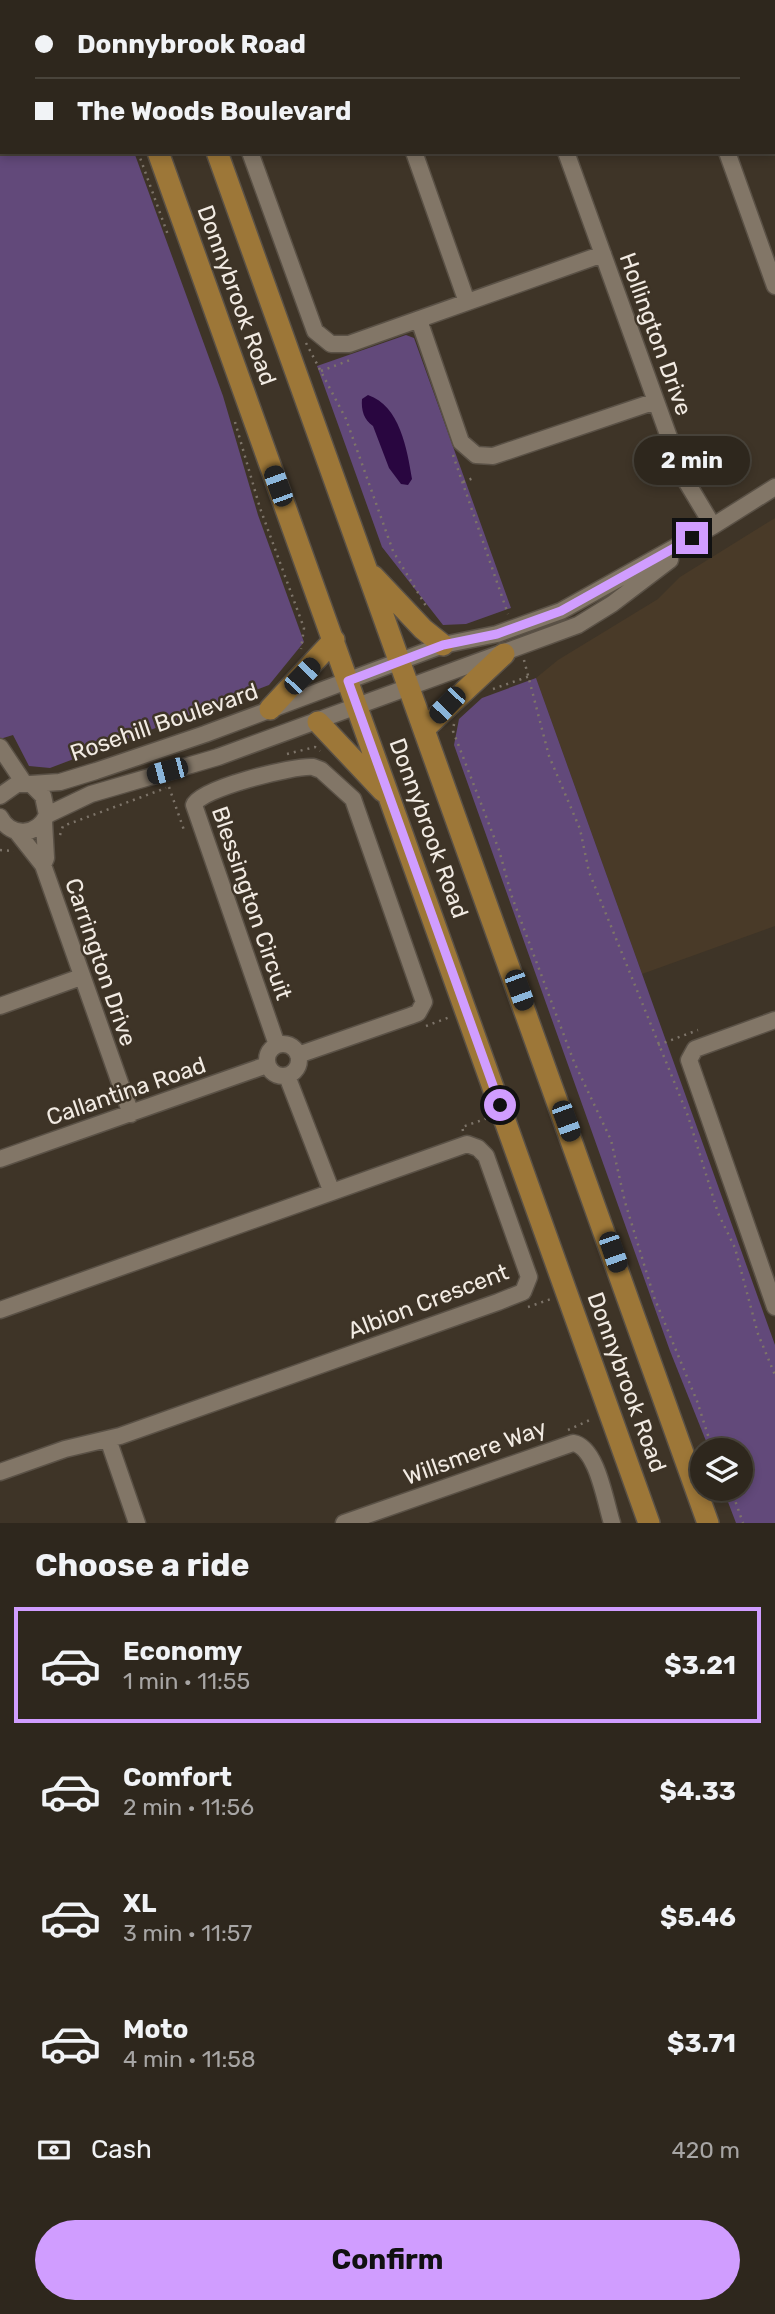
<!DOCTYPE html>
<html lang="en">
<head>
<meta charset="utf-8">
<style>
	:root { --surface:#2e271d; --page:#3a332a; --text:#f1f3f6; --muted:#a7a5a4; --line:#49443b; --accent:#d09dff }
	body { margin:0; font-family:Rubik,sans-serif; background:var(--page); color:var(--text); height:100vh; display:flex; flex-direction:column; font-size:26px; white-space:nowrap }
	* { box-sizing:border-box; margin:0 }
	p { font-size:23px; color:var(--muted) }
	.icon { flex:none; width:38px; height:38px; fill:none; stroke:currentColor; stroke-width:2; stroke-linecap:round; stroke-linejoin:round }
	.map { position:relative; height:1523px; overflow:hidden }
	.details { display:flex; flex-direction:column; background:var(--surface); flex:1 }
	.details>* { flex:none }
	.top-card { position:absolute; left:0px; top:0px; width:775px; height:154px; box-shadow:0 4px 10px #0003,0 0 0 2px var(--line); display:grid; align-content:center; height:154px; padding:0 35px; background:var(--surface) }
	.fabs { position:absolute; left:690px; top:1438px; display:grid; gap:14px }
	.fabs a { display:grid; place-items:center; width:63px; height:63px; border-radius:50%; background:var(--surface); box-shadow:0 4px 10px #0003,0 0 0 2px var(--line); font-size:35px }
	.end { position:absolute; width:32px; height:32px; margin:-16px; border:9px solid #d09dff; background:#111; box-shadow:0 0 0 4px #111 }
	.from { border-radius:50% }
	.bubble { position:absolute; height:49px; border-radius:24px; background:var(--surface); box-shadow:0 4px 10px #0003,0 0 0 2px var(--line); font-size:23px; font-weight:700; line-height:49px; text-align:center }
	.car { position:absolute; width:21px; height:42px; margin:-21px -10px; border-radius:9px; box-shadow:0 0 5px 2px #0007; background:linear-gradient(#222 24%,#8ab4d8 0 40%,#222 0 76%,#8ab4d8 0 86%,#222 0) }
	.top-card b { display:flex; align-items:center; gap:24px; height:66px; font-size:26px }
	.top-card b+b { border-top:2px solid var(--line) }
	.top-card i { width:18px; height:18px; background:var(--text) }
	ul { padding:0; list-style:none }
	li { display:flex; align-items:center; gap:21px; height:116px; margin:0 14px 10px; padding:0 21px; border:4px solid transparent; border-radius:0px }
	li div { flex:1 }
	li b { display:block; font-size:26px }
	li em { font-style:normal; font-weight:700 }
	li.active { border-color:var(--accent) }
	li>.icon { width:63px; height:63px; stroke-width:1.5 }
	h2 { padding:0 35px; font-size:32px; line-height:84px }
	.pay { display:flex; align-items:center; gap:18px; height:77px; padding:0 35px; font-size:26px }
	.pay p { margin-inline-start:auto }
	.action { display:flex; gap:14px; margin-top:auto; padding:14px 35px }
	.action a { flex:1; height:80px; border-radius:42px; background:var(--accent); color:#111; font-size:28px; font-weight:700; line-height:80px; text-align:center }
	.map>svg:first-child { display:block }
</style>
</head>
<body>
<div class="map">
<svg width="775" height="1523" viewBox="0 0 775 1523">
	<rect width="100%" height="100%" fill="#3e3427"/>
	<!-- built -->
	<path fill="#493a28" d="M775,518v408l-133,48 -106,-296 22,-18 100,-61 22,-22z"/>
	<!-- green -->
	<path fill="#62497a" d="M0,0h78l-76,2v150h132l89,244 35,119 46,127 -35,43 -219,83 -21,-2 -16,-31 -13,4z
		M406,335l8,3 97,270 -45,16 -23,1 -61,-78 -65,-181z
		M536,678l239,667v178h-39l-13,-34h17v-38h-30l-40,-100 -216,-606 5,-26 23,-21z"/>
	<!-- water -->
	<path fill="#290640" d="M368,395c32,11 39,54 44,84l-4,6 -7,-1 -12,-16 -16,-42c-9,-6 -12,-16 -11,-27z"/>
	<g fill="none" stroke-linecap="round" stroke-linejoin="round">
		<defs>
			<path id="minor" d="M510,0l1,2
				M372,2l1,-2
				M774,11l1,-1
				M250,152l65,179 16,13h18l254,-90
				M414,152l53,150
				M566,152l117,324 30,50
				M727,152l48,134
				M419,320l42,122 15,13 17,1 163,-55
				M0,747l24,36
				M31,784l29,-2 36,-11 109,-37 238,-89 54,-11 64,-23 152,-85 62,-39
				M0,796l17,-12h14l12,12 4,19c-10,21 -36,23 -47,2
				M47,815l44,-21 127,-37 360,-132 34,-21 58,-44
				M17,832l26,33 88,249
				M43,865l3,-7 -2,-36
				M0,1006l81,-29
				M775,1020l-80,29 -6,11 86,247
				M267 1060a16 16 0 1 1 32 0a16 16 0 1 1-32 0Z
				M277,1045l-83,-240c4,-16 101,-40 119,-38l8,3 32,29 71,203 -6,11 -8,3 -112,39
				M287,1076l44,114
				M0,1159l267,-94
				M0,1310l467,-166 11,4 8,8 43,121 -6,15 -25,10 -378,134 -55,13 -65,23
				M108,1439l29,84
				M344,1523l229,-80c24,4 32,58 39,80"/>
			<path id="major" d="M103,0l1,2
				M163,0v2
				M158,152l491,1371
				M217,152l491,1371
				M373,576l50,53 20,16
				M270,709l64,-69
				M318,722l65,69
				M425,728l79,-74"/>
		</defs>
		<!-- minor casing -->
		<use href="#minor" stroke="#5a5146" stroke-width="19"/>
		<!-- major casing -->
		<use href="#major" stroke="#5a5146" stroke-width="24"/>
		<!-- path -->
		<path stroke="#7d7469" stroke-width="2.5" stroke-dasharray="2 5" stroke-linecap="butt" d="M83,0v2
			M138,152l30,83
			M306,343l40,76 47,132 33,55
			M321,371l29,-11
			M235,422l25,86 44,120 -3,21
			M453,455l55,159
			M463,482l13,-5
			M524,660l25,96 31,73 9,43 99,244 30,97 17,35 23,86 17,41
			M493,689l37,-13
			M454,724l-1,7 46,119 13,47 62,165 37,78 14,62 29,95 43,104 16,50
			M287,754l28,-7 5,4
			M169,787l16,46
			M60,835l3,-9 103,-38
			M0,850l14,1
			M426,1026l24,-9
			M658,1045l40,-15
			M463,1131l-1,-4 26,-9
			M528,1307l23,-8
			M568,1430l24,-11
			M731,1489l12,34"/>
		<!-- minor -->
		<use href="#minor" stroke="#827667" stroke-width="16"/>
		<!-- major -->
		<use href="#major" stroke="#9d7738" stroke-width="21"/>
	</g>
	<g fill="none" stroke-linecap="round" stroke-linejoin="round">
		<!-- route -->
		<path stroke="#d09dff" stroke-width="9" d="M500,1105l-152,-424 95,-36 54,-11 64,-23 131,-73"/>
	</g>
	<g text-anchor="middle" stroke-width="5" stroke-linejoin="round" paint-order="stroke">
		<!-- street labels -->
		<g font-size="23" fill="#f2ebe3" stroke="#3e3427">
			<text transform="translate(237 295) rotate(70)" y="8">Donnybrook Road</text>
			<text transform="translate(656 334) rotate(70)" y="8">Hollington Drive</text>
			<text transform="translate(164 722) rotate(-19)" y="8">Rosehill Boulevard</text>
			<text transform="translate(429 828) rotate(70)" y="8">Donnybrook Road</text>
			<text transform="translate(252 903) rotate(71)" y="8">Blessington Circuit</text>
			<text transform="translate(101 962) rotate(71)" y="8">Carrington Drive</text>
			<text transform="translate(126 1091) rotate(-19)" y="8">Callantina Road</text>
			<text transform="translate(428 1301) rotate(-21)" y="8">Albion Crescent</text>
			<text transform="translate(627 1382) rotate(70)" y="8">Donnybrook Road</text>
			<text transform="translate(475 1452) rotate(-20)" y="8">Willsmere Way</text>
		</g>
	</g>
</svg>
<div class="fabs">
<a><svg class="icon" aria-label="layers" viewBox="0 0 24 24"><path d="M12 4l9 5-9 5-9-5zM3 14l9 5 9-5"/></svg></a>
</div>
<i class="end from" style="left:500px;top:1105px"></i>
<i class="end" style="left:692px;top:538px"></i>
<div class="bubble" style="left:634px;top:436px;width:116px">2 min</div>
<i class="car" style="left:278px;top:486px;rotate:340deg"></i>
<i class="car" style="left:302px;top:676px;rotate:44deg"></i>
<i class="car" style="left:447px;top:705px;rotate:224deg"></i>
<i class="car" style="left:167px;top:771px;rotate:255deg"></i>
<i class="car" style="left:519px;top:990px;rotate:160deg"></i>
<i class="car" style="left:566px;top:1121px;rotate:160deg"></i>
<i class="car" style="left:613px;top:1252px;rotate:161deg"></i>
<div class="top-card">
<b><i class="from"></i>Donnybrook Road</b>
<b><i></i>The Woods Boulevard</b>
</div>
</div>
<section class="details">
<h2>Choose a ride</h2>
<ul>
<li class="active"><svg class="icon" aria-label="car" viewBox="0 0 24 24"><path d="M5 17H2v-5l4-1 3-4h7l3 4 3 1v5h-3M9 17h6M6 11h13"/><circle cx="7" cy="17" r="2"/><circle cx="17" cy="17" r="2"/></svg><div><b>Economy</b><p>1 min · 11:55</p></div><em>$3.21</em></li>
<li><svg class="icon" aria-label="car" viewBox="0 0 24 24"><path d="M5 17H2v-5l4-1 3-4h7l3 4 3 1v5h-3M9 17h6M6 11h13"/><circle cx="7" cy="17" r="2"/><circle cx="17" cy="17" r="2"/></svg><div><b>Comfort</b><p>2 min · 11:56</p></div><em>$4.33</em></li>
<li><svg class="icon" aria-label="car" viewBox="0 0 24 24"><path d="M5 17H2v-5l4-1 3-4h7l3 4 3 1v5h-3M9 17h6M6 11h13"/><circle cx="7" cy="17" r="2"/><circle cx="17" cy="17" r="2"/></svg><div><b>XL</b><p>3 min · 11:57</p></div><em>$5.46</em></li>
<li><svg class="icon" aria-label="car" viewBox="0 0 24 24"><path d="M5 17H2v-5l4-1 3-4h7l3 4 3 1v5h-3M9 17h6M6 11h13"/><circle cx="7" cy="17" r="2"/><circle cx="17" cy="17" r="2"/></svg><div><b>Moto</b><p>4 min · 11:58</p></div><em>$3.71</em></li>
</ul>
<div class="pay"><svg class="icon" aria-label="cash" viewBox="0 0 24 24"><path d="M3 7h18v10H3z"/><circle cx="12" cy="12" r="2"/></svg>Cash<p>420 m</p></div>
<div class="action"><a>Confirm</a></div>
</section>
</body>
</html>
